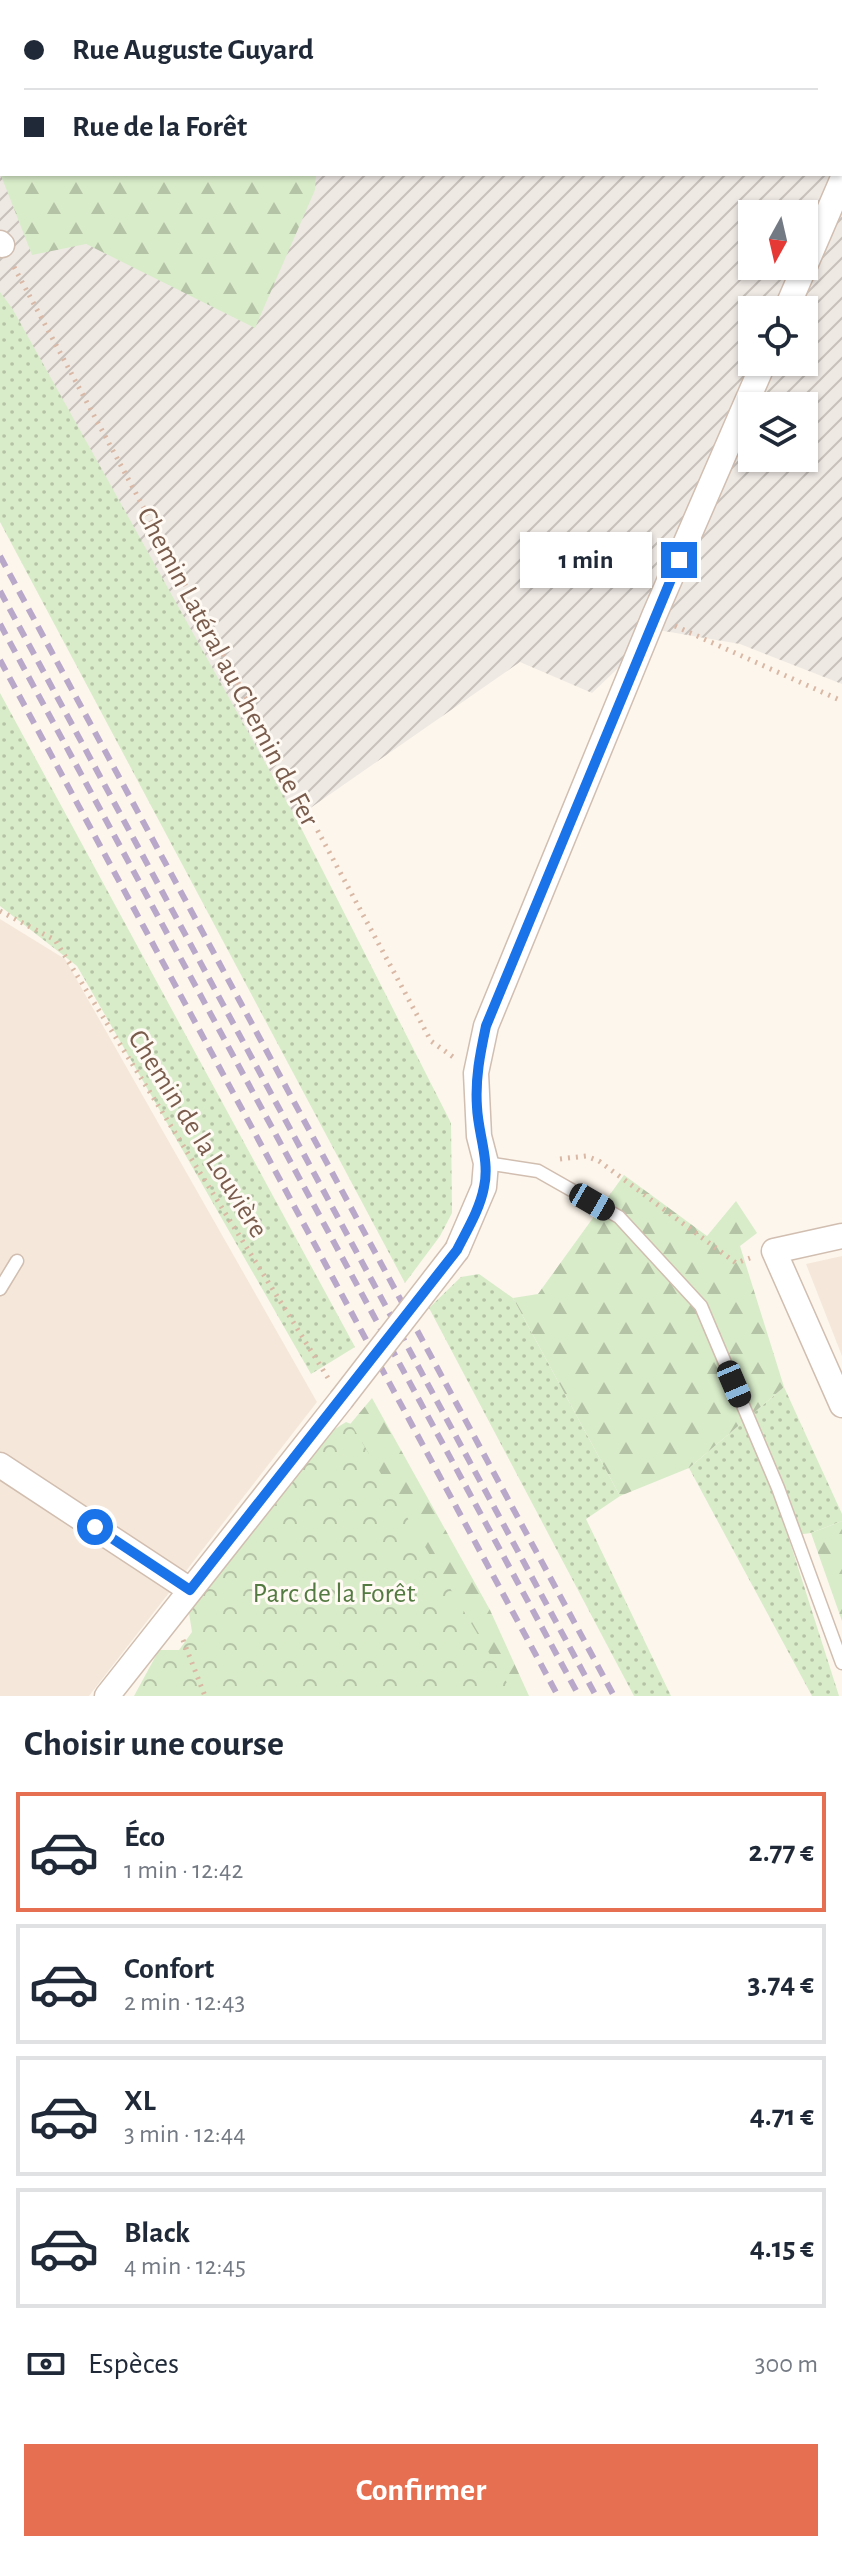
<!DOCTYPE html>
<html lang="fr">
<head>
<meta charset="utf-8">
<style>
	:root { --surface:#fff; --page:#f6f6f7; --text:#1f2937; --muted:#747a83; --line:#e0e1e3; --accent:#e76f51 }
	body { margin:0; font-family:"Alegreya Sans",sans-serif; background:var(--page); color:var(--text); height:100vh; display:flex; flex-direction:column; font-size:30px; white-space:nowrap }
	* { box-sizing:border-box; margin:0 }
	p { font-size:26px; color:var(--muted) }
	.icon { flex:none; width:44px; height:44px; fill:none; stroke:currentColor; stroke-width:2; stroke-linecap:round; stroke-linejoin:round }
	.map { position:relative; height:1696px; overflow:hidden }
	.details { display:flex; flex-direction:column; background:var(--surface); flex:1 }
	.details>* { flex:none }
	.hud { position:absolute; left:0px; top:0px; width:842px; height:176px; box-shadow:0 2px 6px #0004; display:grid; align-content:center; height:176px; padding:0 24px; background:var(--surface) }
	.needle { width:52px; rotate:188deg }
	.controls { position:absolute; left:738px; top:200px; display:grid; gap:16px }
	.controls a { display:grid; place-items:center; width:80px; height:80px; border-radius:0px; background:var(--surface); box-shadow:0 2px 6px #0004; font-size:40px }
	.end { position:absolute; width:36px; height:36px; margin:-18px; border:10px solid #1a73e8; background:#fff; box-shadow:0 0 0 4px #fff }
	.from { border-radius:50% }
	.bubble { position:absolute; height:56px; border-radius:0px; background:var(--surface); box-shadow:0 2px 6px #0004; font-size:26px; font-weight:700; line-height:56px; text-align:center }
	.car { position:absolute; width:24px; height:48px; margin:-24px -12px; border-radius:10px; box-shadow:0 0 6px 2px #0007; background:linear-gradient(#222 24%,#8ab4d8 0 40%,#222 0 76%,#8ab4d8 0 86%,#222 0) }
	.hud b { display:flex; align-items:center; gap:28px; height:76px; font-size:30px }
	.hud b+b { border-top:2px solid var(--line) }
	.hud i { width:20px; height:20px; background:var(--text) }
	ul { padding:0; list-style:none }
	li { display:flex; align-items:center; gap:24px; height:120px; margin:0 16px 12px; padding:0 8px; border:4px solid var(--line); border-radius:0px }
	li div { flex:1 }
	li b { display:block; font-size:30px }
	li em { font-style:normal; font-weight:700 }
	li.on { border-color:var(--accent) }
	li>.icon { width:72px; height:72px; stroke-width:1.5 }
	h2 { padding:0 24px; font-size:36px; line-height:96px }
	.pay { display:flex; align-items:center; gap:20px; height:88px; padding:0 24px; font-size:30px }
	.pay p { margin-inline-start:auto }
	.action { display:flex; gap:16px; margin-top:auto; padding:16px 24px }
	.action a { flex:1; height:92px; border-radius:0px; background:var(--accent); color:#fff; font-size:32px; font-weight:700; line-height:92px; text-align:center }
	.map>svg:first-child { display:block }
</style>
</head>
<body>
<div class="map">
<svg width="842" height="1696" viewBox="0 0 842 1696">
	<defs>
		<pattern id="industrial-furrows" width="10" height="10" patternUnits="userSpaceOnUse" patternTransform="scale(2)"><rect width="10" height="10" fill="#efe9e4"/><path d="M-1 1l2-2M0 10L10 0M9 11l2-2" fill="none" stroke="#c7c0bb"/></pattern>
		<pattern id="grass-dots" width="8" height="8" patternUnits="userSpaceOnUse" patternTransform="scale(2)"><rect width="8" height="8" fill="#d8ecc9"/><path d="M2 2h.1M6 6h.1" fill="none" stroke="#b4c2a5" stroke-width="1.8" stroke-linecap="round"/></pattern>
		<pattern id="forest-firs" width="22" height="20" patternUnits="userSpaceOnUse" patternTransform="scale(2)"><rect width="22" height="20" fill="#d8ecc9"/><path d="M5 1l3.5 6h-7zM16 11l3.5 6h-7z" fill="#b4c2a5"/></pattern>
		<pattern id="park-crowns" width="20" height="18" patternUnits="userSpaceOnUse" patternTransform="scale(2)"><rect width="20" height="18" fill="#d8ecc9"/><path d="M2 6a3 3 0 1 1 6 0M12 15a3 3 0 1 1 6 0" fill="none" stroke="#b4c2a5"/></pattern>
	</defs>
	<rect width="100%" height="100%" fill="#fdf6ec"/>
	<!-- residential -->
	<path fill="#f5e8da" d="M0,919l65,40 252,443 -228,294h-89z
		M842,1256v100l-36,-92z"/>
	<!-- industrial -->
	<path fill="url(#industrial-furrows)" fill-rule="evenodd" d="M0,0h842v684l-102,-40 -82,-14 -66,63 -72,-31 -306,213 -214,-385zM2,2h838v172h-838zM752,214h52v52h-52zM752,310h52v52h-52zM752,406h52v52h-52z"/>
	<!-- grass -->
	<path fill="url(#grass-dots)" d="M0,292l12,16 284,510 155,305 1,90 -12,23 -35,47 -405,-761z
		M0,693l355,654 -44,27 -234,-408 -77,-60z
		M479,1274l34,24 107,198 -34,23 85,177h-37l-205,-388 32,-31z
		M784,1387l58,127v7l-31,12 -23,3 51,160h-27l-123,-228z"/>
	<!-- forest -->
	<path fill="url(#forest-firs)" d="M28,0h162l-162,2z
		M2,91v83h314l-1,16 -60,138 -169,-84 -54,11 -32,-82z
		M624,1175l83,61 29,-35 21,32 -17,13 44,141 -95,81 -69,28 -107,-198 25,-4z
		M372,1398l118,212 39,86h-96l-118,-230z
		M842,1521v100l-31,-88z"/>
	<!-- park -->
	<path fill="url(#park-crowns)" d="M346,1422l5,2 164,272h-381l25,-46h20l13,-18 -3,-19 141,-181z"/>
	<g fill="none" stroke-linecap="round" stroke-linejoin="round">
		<defs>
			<path id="service" d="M486,1163l52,8 81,46 82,89 77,182 64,175
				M0,1289l17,-28"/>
			<path id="minor" d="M417,2l2,-2
				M0,243l2,2
				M786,310l56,-130
				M842,1236l-68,15 68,154
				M457,1250l27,-63 2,-24 -7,-27 -3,-63 10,-47 168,-410 110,-254
				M0,1465l190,125
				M107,1696l234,-296"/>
		</defs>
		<!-- service casing -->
		<use href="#service" stroke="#d1beb0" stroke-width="15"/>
		<!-- minor casing -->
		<use href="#minor" stroke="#d1beb0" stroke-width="27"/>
		<!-- path -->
		<path stroke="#d9b8a5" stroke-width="5" stroke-dasharray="2 6" stroke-linecap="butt" d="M14,267l417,774 22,16
			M675,626l167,75
			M0,911l55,29 273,438
			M560,1159l26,-3 13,5 137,102 14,-5
			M183,1640l22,56"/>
		<!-- service -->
		<use href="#service" stroke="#fff" stroke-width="12"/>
		<!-- minor -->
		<use href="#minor" stroke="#fff" stroke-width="24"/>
		<!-- rail -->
		<path stroke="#b9a8c9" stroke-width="6" stroke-dasharray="12 8" stroke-linecap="butt" d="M0,556l614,1140
			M0,591l596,1105
			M0,624l579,1072
			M0,660l558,1036"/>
		<defs>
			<path id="minor-bridge" d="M341,1400l116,-150"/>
		</defs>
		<!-- minor-bridge casing -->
		<use href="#minor-bridge" stroke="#d1beb0" stroke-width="27" stroke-linecap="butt"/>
		<!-- minor-bridge -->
		<use href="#minor-bridge" stroke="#fff" stroke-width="24"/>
	</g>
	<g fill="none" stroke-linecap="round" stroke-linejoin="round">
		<!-- route -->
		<path stroke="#1a73e8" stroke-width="10" d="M95,1527l95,63 267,-340c10,-20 23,-41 27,-63 6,-26 -6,-54 -7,-80 -2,-28 3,-53 9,-81l193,-466"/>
	</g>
	<g text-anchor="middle" stroke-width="6" stroke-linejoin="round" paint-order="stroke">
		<!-- street labels -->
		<g font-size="28" fill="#7a5c4d" stroke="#fffaf3">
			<text transform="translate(229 666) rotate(62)" y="10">Chemin Latéral au Chemin de Fer</text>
			<text transform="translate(199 1133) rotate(58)" y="10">Chemin de la Louvière</text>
		</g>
		<!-- park labels -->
		<g font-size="28" fill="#537a41" stroke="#fffaf3">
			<text x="334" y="1602">Parc de la Forêt</text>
		</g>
	</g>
</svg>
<div class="controls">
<a><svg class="needle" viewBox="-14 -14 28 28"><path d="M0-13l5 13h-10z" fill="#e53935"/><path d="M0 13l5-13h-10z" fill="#747a83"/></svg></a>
<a><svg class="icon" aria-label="locate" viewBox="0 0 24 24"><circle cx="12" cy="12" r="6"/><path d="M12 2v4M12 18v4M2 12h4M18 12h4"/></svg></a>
<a><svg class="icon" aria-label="layers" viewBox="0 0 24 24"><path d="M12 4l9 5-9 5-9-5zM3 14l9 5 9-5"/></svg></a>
</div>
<i class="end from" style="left:95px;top:1527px"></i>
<i class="end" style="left:679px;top:560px"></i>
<div class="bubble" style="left:520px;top:532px;width:132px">1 min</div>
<i class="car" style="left:592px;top:1202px;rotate:120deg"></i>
<i class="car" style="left:734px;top:1384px;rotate:157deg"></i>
<div class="hud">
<b><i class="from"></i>Rue Auguste Guyard</b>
<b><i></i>Rue de la Forêt</b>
</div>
</div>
<section class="details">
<h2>Choisir une course</h2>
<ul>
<li class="on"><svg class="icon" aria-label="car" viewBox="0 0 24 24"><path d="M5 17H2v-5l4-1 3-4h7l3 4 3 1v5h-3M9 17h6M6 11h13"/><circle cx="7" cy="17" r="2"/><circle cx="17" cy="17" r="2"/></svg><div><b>Éco</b><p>1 min · 12:42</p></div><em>2.77 €</em></li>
<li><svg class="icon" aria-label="car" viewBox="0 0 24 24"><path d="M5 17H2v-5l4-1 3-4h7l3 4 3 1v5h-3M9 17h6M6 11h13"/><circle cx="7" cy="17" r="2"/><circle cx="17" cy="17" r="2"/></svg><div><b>Confort</b><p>2 min · 12:43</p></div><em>3.74 €</em></li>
<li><svg class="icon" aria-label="car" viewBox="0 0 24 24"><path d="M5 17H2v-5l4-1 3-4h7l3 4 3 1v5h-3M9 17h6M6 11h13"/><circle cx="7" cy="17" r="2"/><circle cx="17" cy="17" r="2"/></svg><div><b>XL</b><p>3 min · 12:44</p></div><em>4.71 €</em></li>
<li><svg class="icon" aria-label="car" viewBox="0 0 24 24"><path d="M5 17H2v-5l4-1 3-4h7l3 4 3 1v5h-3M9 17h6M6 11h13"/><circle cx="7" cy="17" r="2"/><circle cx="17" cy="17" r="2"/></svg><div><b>Black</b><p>4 min · 12:45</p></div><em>4.15 €</em></li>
</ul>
<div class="pay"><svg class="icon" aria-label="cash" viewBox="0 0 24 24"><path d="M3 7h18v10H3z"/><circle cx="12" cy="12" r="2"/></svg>Espèces<p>300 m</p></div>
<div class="action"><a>Confirmer</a></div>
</section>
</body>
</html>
